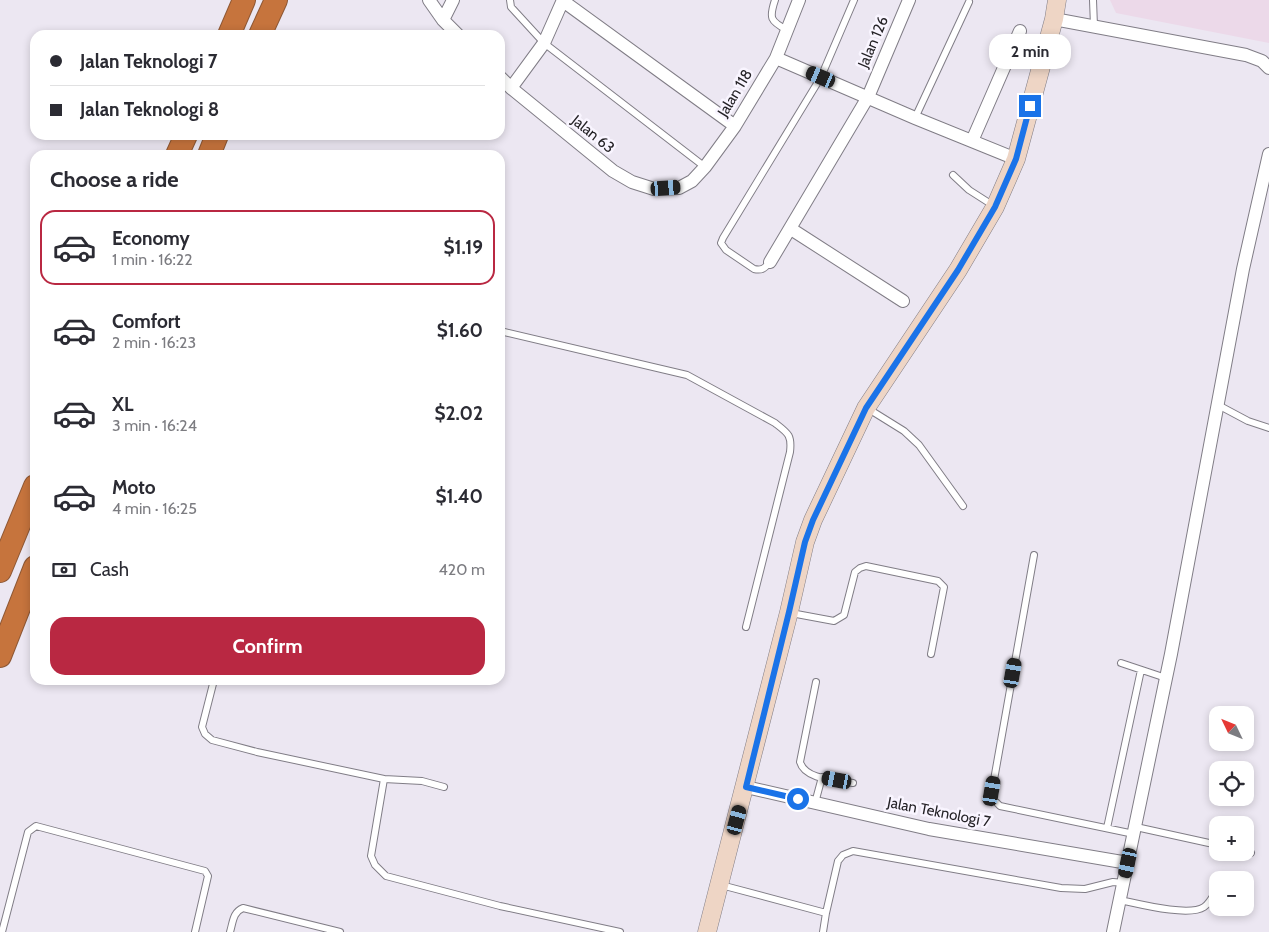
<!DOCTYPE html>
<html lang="en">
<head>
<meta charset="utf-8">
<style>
	:root { --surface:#fff; --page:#f7f7f7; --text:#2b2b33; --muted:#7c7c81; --line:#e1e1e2; --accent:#b92842 }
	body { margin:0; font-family:Cabin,sans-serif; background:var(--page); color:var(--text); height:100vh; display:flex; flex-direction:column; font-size:19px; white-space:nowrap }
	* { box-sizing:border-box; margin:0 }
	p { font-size:16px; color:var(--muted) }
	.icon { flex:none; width:28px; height:28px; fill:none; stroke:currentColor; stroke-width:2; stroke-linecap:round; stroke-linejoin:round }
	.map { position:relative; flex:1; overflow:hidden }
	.sheet { position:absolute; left:30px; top:150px; width:475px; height:535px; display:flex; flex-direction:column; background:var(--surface); border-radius:15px; box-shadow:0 2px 8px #0003 }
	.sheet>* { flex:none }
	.hud { position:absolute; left:30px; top:30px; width:475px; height:110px; border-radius:15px; box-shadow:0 2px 8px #0003; display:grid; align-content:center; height:110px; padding:0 20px; background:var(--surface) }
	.needle { width:32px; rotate:313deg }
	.tools { position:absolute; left:1209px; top:706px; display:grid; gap:10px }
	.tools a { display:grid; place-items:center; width:45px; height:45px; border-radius:10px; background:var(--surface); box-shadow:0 2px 8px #0003; font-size:25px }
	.end { position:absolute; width:22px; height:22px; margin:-11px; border:6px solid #1a73e8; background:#fff; box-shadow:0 0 0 2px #fff }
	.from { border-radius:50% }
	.bubble { position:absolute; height:35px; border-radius:15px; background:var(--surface); box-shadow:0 2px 8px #0003; font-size:16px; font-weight:700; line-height:35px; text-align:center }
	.car { position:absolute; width:15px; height:30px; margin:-15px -8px; border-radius:6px; box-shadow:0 0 4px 1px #0007; background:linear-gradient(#222 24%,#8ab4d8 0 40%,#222 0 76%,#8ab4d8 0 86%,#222 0) }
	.hud b { display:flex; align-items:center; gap:18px; height:48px; font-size:19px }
	.hud b+b { border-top:1px solid var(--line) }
	.hud i { width:12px; height:12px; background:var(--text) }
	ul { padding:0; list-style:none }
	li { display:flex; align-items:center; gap:15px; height:75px; margin:0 10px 8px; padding:0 10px; border:2px solid transparent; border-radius:15px }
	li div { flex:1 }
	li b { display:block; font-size:19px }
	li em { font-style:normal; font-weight:700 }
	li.current { border-color:var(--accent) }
	li>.icon { width:45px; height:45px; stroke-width:1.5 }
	h2 { padding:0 20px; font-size:22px; line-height:60px }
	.pay { display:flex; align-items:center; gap:12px; height:55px; padding:0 20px; font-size:19px }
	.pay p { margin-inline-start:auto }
	.action { display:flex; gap:10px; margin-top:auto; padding:10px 20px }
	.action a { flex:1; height:58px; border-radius:15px; background:var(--accent); color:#fff; font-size:20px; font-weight:700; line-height:58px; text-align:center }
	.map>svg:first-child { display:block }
</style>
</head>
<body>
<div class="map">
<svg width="1269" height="932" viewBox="0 0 1269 932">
	<rect width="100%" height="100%" fill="#ece7f2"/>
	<!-- education -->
	<path fill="#ecd9e9" d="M1110,0h159v43l-153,-30z"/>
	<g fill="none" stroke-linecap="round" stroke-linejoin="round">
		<defs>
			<path id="lane" d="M510,0l1,7 33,36 161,124
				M775,0c-6,18 -5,21 12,30
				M1093,0l1,26
				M915,118l54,-116
				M953,175l16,15 25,16
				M770,262c-5,6 -8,9 -16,7l-28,-19 -5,-7 2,-5 98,-161 33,-77
				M500,331l187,44 88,48c13,10 17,12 15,29l-44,175
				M1218,405l30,16 21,7
				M867,408l37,23 15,14 44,61
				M1034,555l-42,236 2,9 6,6 134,28
				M791,613l43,8 10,-6 11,-43 5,-4 6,-2 72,15 6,6 -13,67
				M1121,663l45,15
				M214,680l-12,47 3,7 7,6 45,12 127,27 -13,77 4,9 11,11 114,30 120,26
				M816,682l-16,80c5,18 37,18 53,21
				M384,779l38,2 22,6
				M815,803l7,-26
				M1136,827l82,18
				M1107,828l34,-158
				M1245,851l6,2
				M721,885l105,28 -3,19
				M1120,900c19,4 69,17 84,7 6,-4 10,-13 14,-19
				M826,913l12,-52 5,-6 10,-4 208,37 24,1 28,-7 11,1
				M2,932l26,-100 8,-6 169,45 3,5 -13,56
				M230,932c3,-10 3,-20 13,-24l97,24"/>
			<path id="street" d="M429,0l14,20 15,15
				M563,1l172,125
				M1054,19l192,36 16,6 7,7
				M443,20l10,-20
				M776,58l139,60 101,41
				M500,77l11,11 102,83 19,11 22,7 25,-1 13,-7 13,-14 30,-41 41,-68 23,-58
				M511,88l33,-45 19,-43
				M972,141l48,-110
				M791,229l112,72
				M770,262l98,-165 41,-97
				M746,787l183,42 199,34
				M1113,932l58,-278 72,-385 26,-115"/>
			<path id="secondary" d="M707,932l82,-320 16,-70 8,-22 53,-112 92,-138 37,-63 21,-48 38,-140 3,-19"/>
			<path id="highway" d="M229,35l15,-35
				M260,35l16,-35
				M177,155l9,-20
				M209,155l8,-20
				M0,571l35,-85
				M0,656l35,-89"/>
		</defs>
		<!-- lane casing -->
		<use href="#lane" stroke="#807d86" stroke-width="8"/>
		<!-- street casing -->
		<use href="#street" stroke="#807d86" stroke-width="14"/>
		<!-- secondary casing -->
		<use href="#secondary" stroke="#807d86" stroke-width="19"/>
		<!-- highway casing -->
		<use href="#highway" stroke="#8e5835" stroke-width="24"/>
		<!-- lane -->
		<use href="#lane" stroke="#fff" stroke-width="6"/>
		<!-- street -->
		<use href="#street" stroke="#fff" stroke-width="12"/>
		<!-- secondary -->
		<use href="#secondary" stroke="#eed5c5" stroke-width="18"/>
		<!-- highway -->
		<use href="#highway" stroke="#c6743d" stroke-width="22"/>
	</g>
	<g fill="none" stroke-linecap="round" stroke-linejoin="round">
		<!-- route -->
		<path stroke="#1a73e8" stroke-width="6" d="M798,799l-52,-12 43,-175 16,-70 8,-22 53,-112 92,-138 37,-63 21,-48 14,-53"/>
	</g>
	<g text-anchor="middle" stroke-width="5" stroke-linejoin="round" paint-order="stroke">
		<!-- street labels -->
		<g font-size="15" fill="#252327" stroke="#f9f5ff">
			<text transform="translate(873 42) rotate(-67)" y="5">Jalan 126</text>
			<text transform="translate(735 93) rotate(-59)" y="5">Jalan 118</text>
			<text transform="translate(593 134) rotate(39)" y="5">Jalan 63</text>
			<text transform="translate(939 812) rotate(11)" y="5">Jalan Teknologi 7</text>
		</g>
	</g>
</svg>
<div class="tools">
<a><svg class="needle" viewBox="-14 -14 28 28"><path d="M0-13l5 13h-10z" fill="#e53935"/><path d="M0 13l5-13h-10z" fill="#7c7c81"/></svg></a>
<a><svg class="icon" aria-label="locate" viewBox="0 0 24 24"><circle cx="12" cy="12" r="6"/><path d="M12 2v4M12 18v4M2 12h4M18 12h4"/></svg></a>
<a>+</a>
<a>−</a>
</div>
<i class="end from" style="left:798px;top:799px"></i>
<i class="end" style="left:1030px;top:106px"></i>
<div class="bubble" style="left:989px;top:34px;width:82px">2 min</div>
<i class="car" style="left:821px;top:77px;rotate:293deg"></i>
<i class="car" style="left:666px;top:188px;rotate:86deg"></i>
<i class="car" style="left:1013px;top:673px;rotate:10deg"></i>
<i class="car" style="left:837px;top:780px;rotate:281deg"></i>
<i class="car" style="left:992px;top:791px;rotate:10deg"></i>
<i class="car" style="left:737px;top:820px;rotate:15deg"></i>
<i class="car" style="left:1128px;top:863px;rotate:192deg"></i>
<div class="hud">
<b><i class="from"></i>Jalan Teknologi 7</b>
<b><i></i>Jalan Teknologi 8</b>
</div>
<section class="sheet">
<h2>Choose a ride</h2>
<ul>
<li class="current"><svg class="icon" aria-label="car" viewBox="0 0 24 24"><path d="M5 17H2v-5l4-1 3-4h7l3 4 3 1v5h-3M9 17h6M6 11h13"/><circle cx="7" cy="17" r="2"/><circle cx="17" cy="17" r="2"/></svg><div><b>Economy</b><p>1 min · 16:22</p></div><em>$1.19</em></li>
<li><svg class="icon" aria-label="car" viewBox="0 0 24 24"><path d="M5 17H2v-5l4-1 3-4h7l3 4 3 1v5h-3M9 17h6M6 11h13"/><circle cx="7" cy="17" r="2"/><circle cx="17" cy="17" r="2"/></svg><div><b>Comfort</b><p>2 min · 16:23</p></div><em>$1.60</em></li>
<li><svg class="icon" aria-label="car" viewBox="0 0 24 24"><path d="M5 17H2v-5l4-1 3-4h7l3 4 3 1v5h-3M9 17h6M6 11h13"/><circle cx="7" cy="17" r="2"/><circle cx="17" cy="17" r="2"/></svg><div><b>XL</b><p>3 min · 16:24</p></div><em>$2.02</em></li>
<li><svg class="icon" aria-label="car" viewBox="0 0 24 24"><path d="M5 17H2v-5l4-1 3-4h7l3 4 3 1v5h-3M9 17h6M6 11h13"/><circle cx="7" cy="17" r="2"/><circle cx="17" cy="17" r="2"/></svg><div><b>Moto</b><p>4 min · 16:25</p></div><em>$1.40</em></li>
</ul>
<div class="pay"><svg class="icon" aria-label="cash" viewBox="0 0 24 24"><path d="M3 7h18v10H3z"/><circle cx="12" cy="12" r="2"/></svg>Cash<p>420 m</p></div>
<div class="action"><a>Confirm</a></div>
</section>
</div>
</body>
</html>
